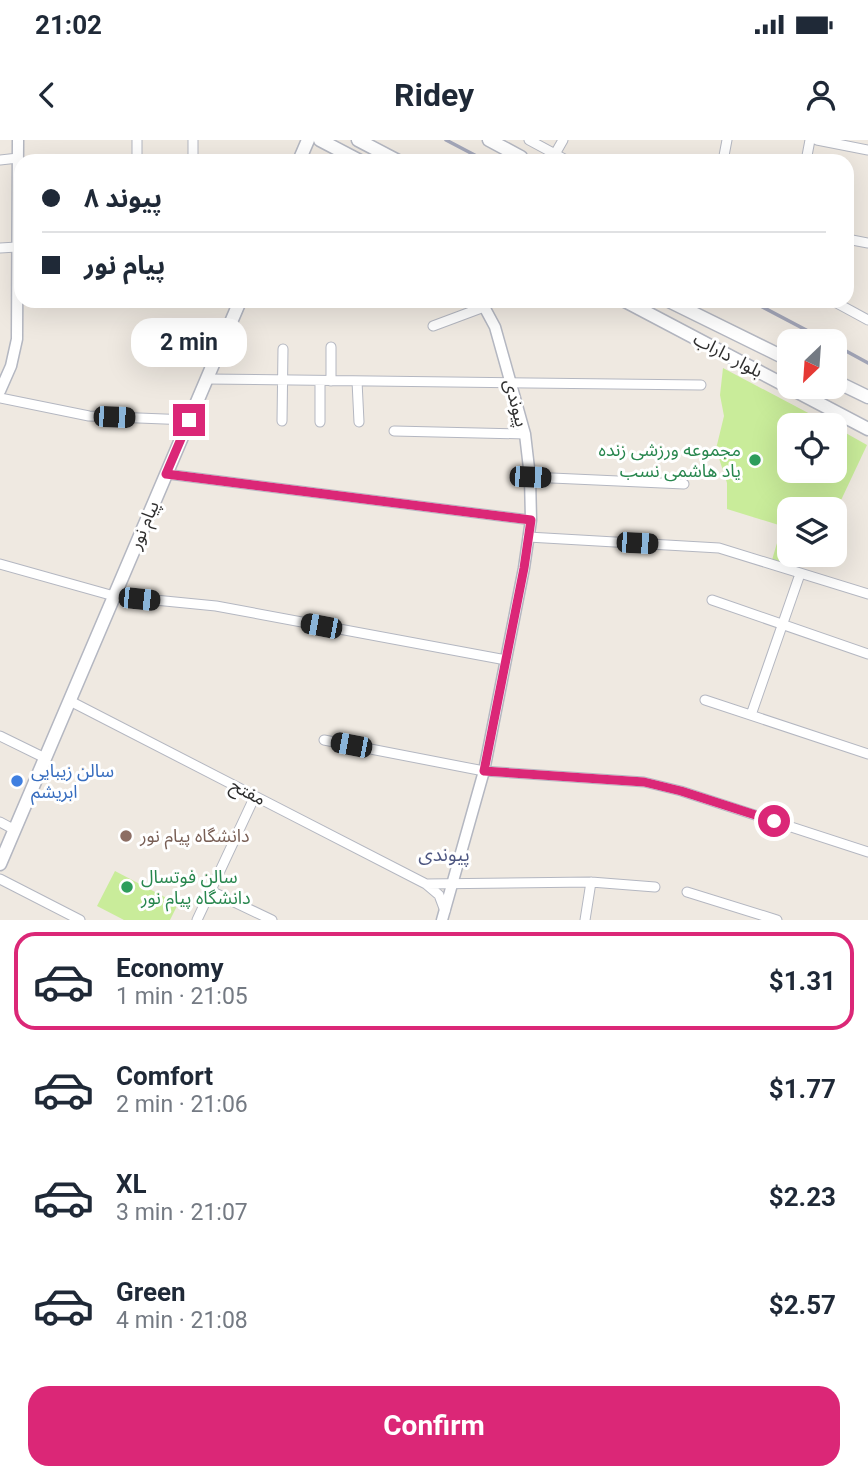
<!DOCTYPE html>
<html lang="en">
<head>
<meta charset="utf-8">
<style>
	:root { --surface:#fff; --page:#f2f2f3; --text:#1f2937; --muted:#747a83; --line:#e0e1e3; --accent:#db2777 }
	body { margin:0; font-family:Roboto,"Noto Sans Arabic",sans-serif; background:var(--page); color:var(--text); height:100vh; display:flex; flex-direction:column; font-size:26px; white-space:nowrap }
	* { box-sizing:border-box; margin:0 }
	p { font-size:23px; color:var(--muted) }
	.icon { flex:none; width:38px; height:38px; fill:none; stroke:currentColor; stroke-width:2; stroke-linecap:round; stroke-linejoin:round }
	.map { position:relative; height:780px; overflow:hidden }
	.panel { display:flex; flex-direction:column; background:var(--surface); flex:1 }
	.panel>* { flex:none }
	.hud { position:absolute; left:14px; top:14px; width:840px; height:154px; border-radius:21px; box-shadow:0 7px 28px #0002; display:grid; align-content:center; height:154px; padding:0 28px; background:var(--surface) }
	.needle { width:46px; rotate:205deg }
	.controls { position:absolute; left:777px; top:189px; display:grid; gap:14px }
	.controls a { display:grid; place-items:center; width:70px; height:70px; border-radius:14px; background:var(--surface); box-shadow:0 7px 28px #0002; font-size:35px }
	.end { position:absolute; width:32px; height:32px; margin:-16px; border:9px solid #db2777; background:#fff; box-shadow:0 0 0 4px #fff }
	.from { border-radius:50% }
	.bubble { position:absolute; height:49px; border-radius:21px; background:var(--surface); box-shadow:0 7px 28px #0002; font-size:23px; font-weight:700; line-height:49px; text-align:center }
	.car { position:absolute; width:21px; height:42px; margin:-21px -10px; border-radius:9px; box-shadow:0 0 5px 2px #0007; background:linear-gradient(#222 24%,#8ab4d8 0 40%,#222 0 76%,#8ab4d8 0 86%,#222 0) }
	.hud b { display:flex; align-items:center; gap:24px; height:66px; font-size:26px }
	.hud b+b { border-top:2px solid var(--line) }
	.hud i { width:18px; height:18px; background:var(--text) }
	ul { padding:12px 0 0; list-style:none }
	li { display:flex; align-items:center; gap:21px; height:98px; margin:0 14px 10px; padding:0 14px; border:4px solid transparent; border-radius:21px }
	li div { flex:1 }
	li b { display:block; font-size:26px }
	li em { font-style:normal; font-weight:700 }
	li.active { border-color:var(--accent) }
	li>.icon { width:63px; height:63px; stroke-width:1.5 }
	.button { display:flex; gap:14px; margin-top:auto; padding:14px 28px }
	.button a { flex:1; height:80px; border-radius:21px; background:var(--accent); color:#fff; font-size:28px; font-weight:700; line-height:80px; text-align:center }
	.status { display:flex; justify-content:space-between; align-items:center; height:49px; padding:0 35px; background:var(--surface); direction:ltr }
	.status svg { height:19px; fill:currentColor }
	header { display:flex; justify-content:space-between; align-items:center; height:91px; padding:0 28px; background:var(--surface); font-size:32px; font-weight:700 }
	.map>svg:first-child { display:block }
</style>
</head>
<body>
<div class="status"><b>21:02</b><svg viewBox="0 0 49 12"><path d="M0 12V9h3v3zM5 12V6h3v6zM10 12V3h3v9zM15 12V0h3v12zM26 1h20v11H26zM47 4h2v5h-2z"/></svg></div>
<header><svg class="icon" aria-label="back" viewBox="0 0 24 24"><path d="M15 5l-7 7 7 7"/></svg>Ridey<svg class="icon" aria-label="person" viewBox="0 0 24 24"><circle cx="12" cy="8" r="4"/><path d="M4 21q1-7 8-7t8 7"/></svg></header>
<div class="map">
<svg width="868" height="780" viewBox="0 0 868 780">
	<rect width="100%" height="100%" fill="#efe9e1"/>
	<!-- pitch -->
	<path fill="#c9ec9a" d="M723,228l108,57h-42v46h46v-44l32,18 -32,68v-4h-46v46h11l-3,12 -25,-7 10,-34 -55,-17v-26l-11,-34 8,-33 -4,-21z
		M115,731l63,33 -8,16h-46l-27,-14z"/>
	<g fill="none" stroke-linecap="round" stroke-linejoin="round">
		<defs>
			<path id="minor" d="M137,0v21
				M529,0l39,21
				M817,0l51,10
				M555,14l8,-14
				M0,20l18,-2
				M193,21v-21
				M723,21l4,-21
				M806,21l4,-21
				M847,99l21,4
				M0,108l17,-1
				M833,161l35,19
				M433,186l51,-19
				M206,239l495,6
				M331,241v-34
				M357,241l2,41
				M0,258l89,18 100,4
				M282,281l1,-72
				M320,282v-41
				M394,291l131,3
				M166,334l365,46
				M530,337l154,7
				M528,397l191,11 149,46
				M0,424l114,32 102,10 290,54
				M712,460l156,54
				M705,560l163,54
				M70,561l356,183 13,11 6,16
				M751,575l49,-141
				M0,596l45,22
				M324,600l160,31 160,11 37,9 187,61
				M0,682l15,8
				M0,739l80,41
				M426,744l165,-2 64,5
				M211,751l61,29
				M687,752l90,28
				M197,780l58,-124
				M585,780l6,-38"/>
			<path id="tertiary" d="M0,251l11,-25 6,-27 1,-199
				M442,780l42,-149 40,-203 7,-48 -1,-43 -5,-43 -30,-107 -14,-26"/>
			<path id="secondary" d="M320,0l40,21
				M358,0l40,21
				M489,0l32,17
				M299,21l9,-21
				M625,161l243,128
				M669,161l120,59
				M835,241l33,16
				M0,724l240,-563"/>
		</defs>
		<!-- minor casing -->
		<use href="#minor" stroke="#b4b7c1" stroke-width="11"/>
		<!-- tertiary casing -->
		<use href="#tertiary" stroke="#b4b7c1" stroke-width="13"/>
		<!-- secondary casing -->
		<use href="#secondary" stroke="#b4b7c1" stroke-width="15"/>
		<!-- minor -->
		<use href="#minor" stroke="#fff" stroke-width="9"/>
		<!-- tertiary -->
		<use href="#tertiary" stroke="#fff" stroke-width="10"/>
		<!-- secondary -->
		<use href="#secondary" stroke="#fff" stroke-width="12"/>
		<!-- rail -->
		<path stroke="#a3a6b8" stroke-width="3.5" d="M446,0l40,21
			M751,161l76,40
			M835,205l33,18"/>
	</g>
	<g fill="none" stroke-linecap="round" stroke-linejoin="round">
		<!-- route -->
		<path stroke="#db2777" stroke-width="9" d="M189,280l-23,54 365,46 -7,48 -40,203 160,11 37,9 93,30"/>
	</g>
	<!-- markers -->
	<g fill="#2e9e5b" stroke="#fff" stroke-width="2.5">
		<circle cx="755" cy="320" r="7"/>
		<circle cx="127" cy="747" r="7"/>
	</g>
	<circle fill="#3f7fe0" stroke="#fff" stroke-width="2.5" cx="17" cy="641" r="7"/>
	<circle fill="#8d6e63" stroke="#fff" stroke-width="2.5" cx="126" cy="696" r="7"/>
	<g text-anchor="middle" stroke-width="6" stroke-linejoin="round" paint-order="stroke">
		<!-- street labels -->
		<g font-size="18" fill="#2e2e2e" stroke="#fff">
			<text transform="translate(728 215) rotate(28)" y="6">بلوار داراب</text>
			<text transform="translate(516 263) rotate(75)" y="6">پیوندی</text>
			<text transform="translate(144 385) rotate(-67)" y="6">پیام نور</text>
			<text transform="translate(248 652) rotate(27)" y="6">مفتح</text>
		</g>
		<!-- leisure labels -->
		<g font-size="18" fill="#27864d" stroke="#fff" text-anchor="end">
			<text x="741" y="316">مجموعه ورزشی زنده<tspan x="741" dy="21">یاد هاشمی نسب</tspan></text>
			<text x="141" y="743" text-anchor="start">سالن فوتسال<tspan x="141" dy="21">دانشگاه پیام نور</tspan></text>
		</g>
		<!-- shop labels -->
		<g font-size="18" fill="#366cbe" stroke="#fff" text-anchor="start">
			<text x="31" y="637">سالن زیبایی<tspan x="31" dy="21">ابریشم</tspan></text>
		</g>
		<!-- education labels -->
		<g font-size="18" fill="#785e54" stroke="#fff" text-anchor="start">
			<text x="140" y="702">دانشگاه پیام نور</text>
		</g>
		<!-- neighbourhood labels -->
		<g font-size="19" fill="#4d5680" stroke="#fff">
			<text x="444" y="721">پیوندی</text>
		</g>
	</g>
</svg>
<div class="controls">
<a><svg class="needle" viewBox="-14 -14 28 28"><path d="M0-13l5 13h-10z" fill="#e53935"/><path d="M0 13l5-13h-10z" fill="#747a83"/></svg></a>
<a><svg class="icon" aria-label="locate" viewBox="0 0 24 24"><circle cx="12" cy="12" r="6"/><path d="M12 2v4M12 18v4M2 12h4M18 12h4"/></svg></a>
<a><svg class="icon" aria-label="layers" viewBox="0 0 24 24"><path d="M12 4l9 5-9 5-9-5zM3 14l9 5 9-5"/></svg></a>
</div>
<i class="end from" style="left:774px;top:681px"></i>
<i class="end" style="left:189px;top:280px"></i>
<div class="bubble" style="left:131px;top:178px;width:116px">2 min</div>
<i class="car" style="left:114px;top:277px;rotate:92deg"></i>
<i class="car" style="left:530px;top:337px;rotate:92deg"></i>
<i class="car" style="left:637px;top:403px;rotate:93deg"></i>
<i class="car" style="left:139px;top:459px;rotate:96deg"></i>
<i class="car" style="left:321px;top:486px;rotate:281deg"></i>
<i class="car" style="left:351px;top:605px;rotate:281deg"></i>
<div class="hud">
<b><i class="from"></i>پیوند ۸</b>
<b><i></i>پیام نور</b>
</div>
</div>
<section class="panel">
<ul>
<li class="active"><svg class="icon" aria-label="car" viewBox="0 0 24 24"><path d="M5 17H2v-5l4-1 3-4h7l3 4 3 1v5h-3M9 17h6M6 11h13"/><circle cx="7" cy="17" r="2"/><circle cx="17" cy="17" r="2"/></svg><div><b>Economy</b><p>1 min · 21:05</p></div><em>$1.31</em></li>
<li><svg class="icon" aria-label="car" viewBox="0 0 24 24"><path d="M5 17H2v-5l4-1 3-4h7l3 4 3 1v5h-3M9 17h6M6 11h13"/><circle cx="7" cy="17" r="2"/><circle cx="17" cy="17" r="2"/></svg><div><b>Comfort</b><p>2 min · 21:06</p></div><em>$1.77</em></li>
<li><svg class="icon" aria-label="car" viewBox="0 0 24 24"><path d="M5 17H2v-5l4-1 3-4h7l3 4 3 1v5h-3M9 17h6M6 11h13"/><circle cx="7" cy="17" r="2"/><circle cx="17" cy="17" r="2"/></svg><div><b>XL</b><p>3 min · 21:07</p></div><em>$2.23</em></li>
<li><svg class="icon" aria-label="car" viewBox="0 0 24 24"><path d="M5 17H2v-5l4-1 3-4h7l3 4 3 1v5h-3M9 17h6M6 11h13"/><circle cx="7" cy="17" r="2"/><circle cx="17" cy="17" r="2"/></svg><div><b>Green</b><p>4 min · 21:08</p></div><em>$2.57</em></li>
</ul>
<div class="button"><a>Confirm</a></div>
</section>
</body>
</html>
